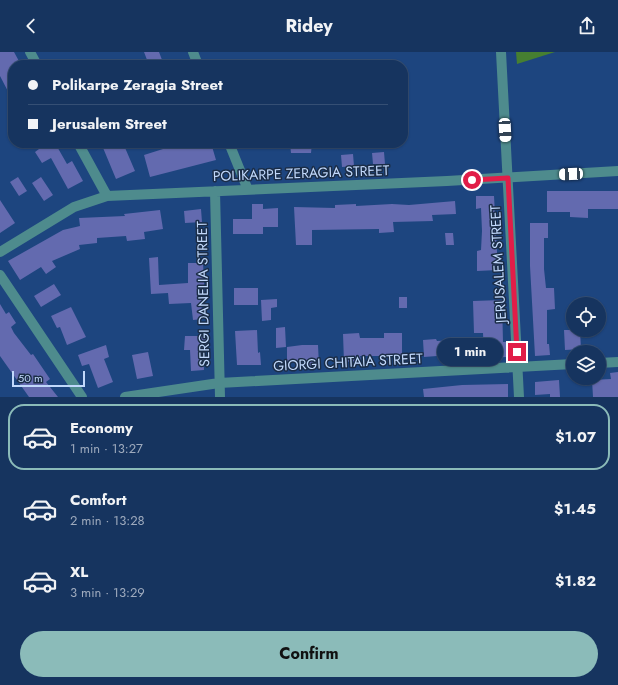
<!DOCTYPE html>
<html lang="en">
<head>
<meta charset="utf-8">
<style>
	:root { --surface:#16345f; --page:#1f3c65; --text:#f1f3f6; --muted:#9eaabd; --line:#354f74; --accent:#8bbbb9 }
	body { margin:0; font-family:Jost,sans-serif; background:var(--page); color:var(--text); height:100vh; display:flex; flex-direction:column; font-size:15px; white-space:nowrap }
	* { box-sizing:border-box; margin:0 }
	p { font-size:13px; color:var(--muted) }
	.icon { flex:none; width:22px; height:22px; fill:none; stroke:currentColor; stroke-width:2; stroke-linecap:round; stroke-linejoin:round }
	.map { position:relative; height:345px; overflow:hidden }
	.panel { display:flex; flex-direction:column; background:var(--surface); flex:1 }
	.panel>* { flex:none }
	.hud { position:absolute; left:8px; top:8px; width:400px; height:88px; border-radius:16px; box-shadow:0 1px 3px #0004,0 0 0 1px var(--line); display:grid; align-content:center; height:88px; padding:0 20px; background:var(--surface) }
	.controls { position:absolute; left:566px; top:245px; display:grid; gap:8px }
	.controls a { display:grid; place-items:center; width:40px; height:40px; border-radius:50%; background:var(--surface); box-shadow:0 1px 3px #0004,0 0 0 1px var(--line); font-size:20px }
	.scale { position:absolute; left:12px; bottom:10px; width:73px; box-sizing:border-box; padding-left:4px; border:2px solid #c1d8fb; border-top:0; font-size:11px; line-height:14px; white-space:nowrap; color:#c1d8fb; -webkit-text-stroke:3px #1b2d47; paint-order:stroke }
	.end { position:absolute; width:18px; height:18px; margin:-9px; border:5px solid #e11d48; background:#fff; box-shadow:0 0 0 2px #fff }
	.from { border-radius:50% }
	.bubble { position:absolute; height:28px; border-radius:14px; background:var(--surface); box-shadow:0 1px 3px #0004,0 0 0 1px var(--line); font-size:13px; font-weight:700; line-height:28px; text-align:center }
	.car { position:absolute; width:12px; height:24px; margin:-12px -6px; border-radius:5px; box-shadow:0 0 3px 1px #0007; background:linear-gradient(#fff 24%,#345 0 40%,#fff 0 76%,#345 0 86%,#fff 0) }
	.hud b { display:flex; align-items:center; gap:14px; height:38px; font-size:15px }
	.hud b+b { border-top:1px solid var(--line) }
	.hud i { width:10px; height:10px; background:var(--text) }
	ul { padding:7px 0 0; list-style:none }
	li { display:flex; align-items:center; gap:12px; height:66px; margin:0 8px 6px; padding:0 12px; border:2px solid transparent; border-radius:16px }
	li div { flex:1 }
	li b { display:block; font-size:15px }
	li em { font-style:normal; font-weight:700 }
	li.on { border-color:var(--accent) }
	li>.icon { width:36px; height:36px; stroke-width:1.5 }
	.action { display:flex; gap:8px; margin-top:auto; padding:8px 20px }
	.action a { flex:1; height:46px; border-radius:24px; background:var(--accent); color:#111; font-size:16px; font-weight:700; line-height:46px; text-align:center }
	header { display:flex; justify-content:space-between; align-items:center; height:52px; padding:0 20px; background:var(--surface); font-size:18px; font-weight:700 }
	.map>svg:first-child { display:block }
</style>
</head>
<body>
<header><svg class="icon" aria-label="back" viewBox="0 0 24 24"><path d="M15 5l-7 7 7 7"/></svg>Ridey<svg class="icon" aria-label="share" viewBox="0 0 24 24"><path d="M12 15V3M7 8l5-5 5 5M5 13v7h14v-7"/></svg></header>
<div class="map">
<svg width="618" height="345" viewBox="0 0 618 345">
	<rect width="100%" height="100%" fill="#1d457f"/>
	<!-- green -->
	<path fill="#467f31" d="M516,0h39l-38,12z"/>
	<!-- building -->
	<path fill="#636aaf" d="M0,0h14l6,11 -7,2v36l-13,-25z
		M144,0h15l5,13h-15z
		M36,91h19l12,21 5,-3 11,20 -15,8 -17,-31 -9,5 -7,-11 4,-3z
		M101,91h22l12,28 -19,8z
		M182,91h29l5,17 -66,17 -6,-22z
		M290,91h22l-1,10h-20z
		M384,100l1,12h-12l-1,-11z
		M353,102l1,12 -12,1 -1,-12z
		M18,125l9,14 -8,5 -9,-14z
		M41,125l12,18 -9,6 -12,-18z
		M547,139h71v18h-30v9l-18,-1v-5h-23z
		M476,144h18l4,74 -21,1v-20l4,-1 1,-19 -1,-23 -5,1z
		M0,148l15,23 -15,10z
		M455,149l1,13 -24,1 1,6 -40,1 1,10 -15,1v-4l-67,1v15h-16l-2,-38 41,1v-3l21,-1v2l36,-2 17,1z
		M252,152h11v5l15,-1v19h-15v7h-30v-15h19z
		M201,157l1,13 -17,1 -1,-12z
		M160,158l3,19 -19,3 1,7 -18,2 -1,-5 -29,2v5l-18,2 1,4 -28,12 4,6 -10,7 -5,-7 -21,13 -12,-19 55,-31 17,-4 -1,-8 46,-2 -1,-2z
		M530,171h18v15h-4v31l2,19h8l1,21 -8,1v34h2l1,11 -15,1 -5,-90z
		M445,181h8l1,12h-8z
		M158,205l1,28 29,-2v-20h15l2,38 -4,1 2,17 -10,1 -2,-17 -22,1 -1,-11 -17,1 -2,-36z
		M54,232l7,11 -20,12 -7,-11z
		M234,236h24v17h-24z
		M399,245h8v11h-8z
		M277,247v8l-6,1v12l-9,1 -1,-21z
		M502,248l1,42h3l1,15 -23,1 -1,-25h-9l-1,-32z
		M0,252l6,10 3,-2 7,11 -5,4 3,6 17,22 2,-1 17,25 -4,3 12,15h-29l-29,-41z
		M71,255l15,30 -19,8 -7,-18 -3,1 -6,-12z
		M285,275l1,20 -10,1v-20z
		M257,278l1,23 2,-1 1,13h-24l-2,-34z
		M564,278h16l1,19 -16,1z
		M359,281l1,5h24v-5h18v23h-42l1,5 -17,1 -1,-28z
		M185,284h23v14h-5l1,20 -13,1 -1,-21h-6z
		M436,287l1,2 17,-1 1,13h-18v3l-13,1 -1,-17z
		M106,293l3,12 -5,2 9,23 -15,6 -9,-24 -7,2 -4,-11z
		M302,293h16l1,21h-16v-5l-16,1v-15z
		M148,300l5,24 -16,3 -5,-24z
		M618,320v25h-25l-1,-17 19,-1 -1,-6z
		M559,328l1,17h-10v-3l-15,1v-13z
		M508,332v13h-84l-1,-8 39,-4z"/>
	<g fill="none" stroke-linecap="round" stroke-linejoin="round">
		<!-- minor -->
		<path stroke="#4e8b8d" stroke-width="10" d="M30,0l7,13
			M193,0l5,13
			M501,0l18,345
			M78,91l29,53
			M229,91l19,47
			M215,139l5,206
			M0,200l74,-45 33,-11 340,-15 171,-10
			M0,223l82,122
			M599,311l19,-1
			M125,345l94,-14 354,-19"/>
	</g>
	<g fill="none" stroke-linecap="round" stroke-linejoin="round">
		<!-- route -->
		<path stroke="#e11d48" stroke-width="5" d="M472,128l36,-2 9,174"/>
	</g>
	<g text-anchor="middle" stroke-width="3" stroke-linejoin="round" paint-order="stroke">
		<!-- street labels -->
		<g font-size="14" fill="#c1d8fb" stroke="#1b2d47">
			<text transform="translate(301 121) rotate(-2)" y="5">POLIKARPE ZERAGIA STREET</text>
			<text transform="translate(498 212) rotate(-93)" y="5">JERUSALEM STREET</text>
			<text transform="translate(203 242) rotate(-91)" y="5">SERGI DANELIA STREET</text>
			<text transform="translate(348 310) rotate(-3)" y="5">GIORGI CHITAIA STREET</text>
		</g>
	</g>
</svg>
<div class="controls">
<a><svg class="icon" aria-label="locate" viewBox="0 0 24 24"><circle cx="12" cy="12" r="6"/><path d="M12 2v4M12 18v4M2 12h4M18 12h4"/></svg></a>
<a><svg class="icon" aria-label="layers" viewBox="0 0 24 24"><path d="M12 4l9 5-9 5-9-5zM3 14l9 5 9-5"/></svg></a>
</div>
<div class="scale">50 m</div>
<i class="end from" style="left:472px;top:128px"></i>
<i class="end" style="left:517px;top:300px"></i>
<div class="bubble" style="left:437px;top:286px;width:66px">1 min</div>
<i class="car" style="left:505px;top:78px;rotate:177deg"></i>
<i class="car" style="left:571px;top:122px;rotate:267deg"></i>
<div class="hud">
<b><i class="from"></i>Polikarpe Zeragia Street</b>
<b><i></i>Jerusalem Street</b>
</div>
</div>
<section class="panel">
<ul>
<li class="on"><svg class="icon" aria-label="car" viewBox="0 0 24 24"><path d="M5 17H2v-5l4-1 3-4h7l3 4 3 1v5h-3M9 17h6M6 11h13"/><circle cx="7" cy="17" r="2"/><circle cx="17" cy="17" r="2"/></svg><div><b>Economy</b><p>1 min · 13:27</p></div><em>$1.07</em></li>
<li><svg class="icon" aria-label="car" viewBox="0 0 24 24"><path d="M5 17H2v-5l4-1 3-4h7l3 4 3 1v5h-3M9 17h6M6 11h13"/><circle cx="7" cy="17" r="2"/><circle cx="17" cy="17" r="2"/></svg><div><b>Comfort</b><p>2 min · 13:28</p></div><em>$1.45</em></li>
<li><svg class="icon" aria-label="car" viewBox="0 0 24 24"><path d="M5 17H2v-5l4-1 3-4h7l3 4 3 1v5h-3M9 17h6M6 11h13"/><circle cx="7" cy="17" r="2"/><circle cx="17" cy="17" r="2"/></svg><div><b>XL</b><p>3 min · 13:29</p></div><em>$1.82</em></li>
</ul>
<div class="action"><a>Confirm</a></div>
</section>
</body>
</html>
